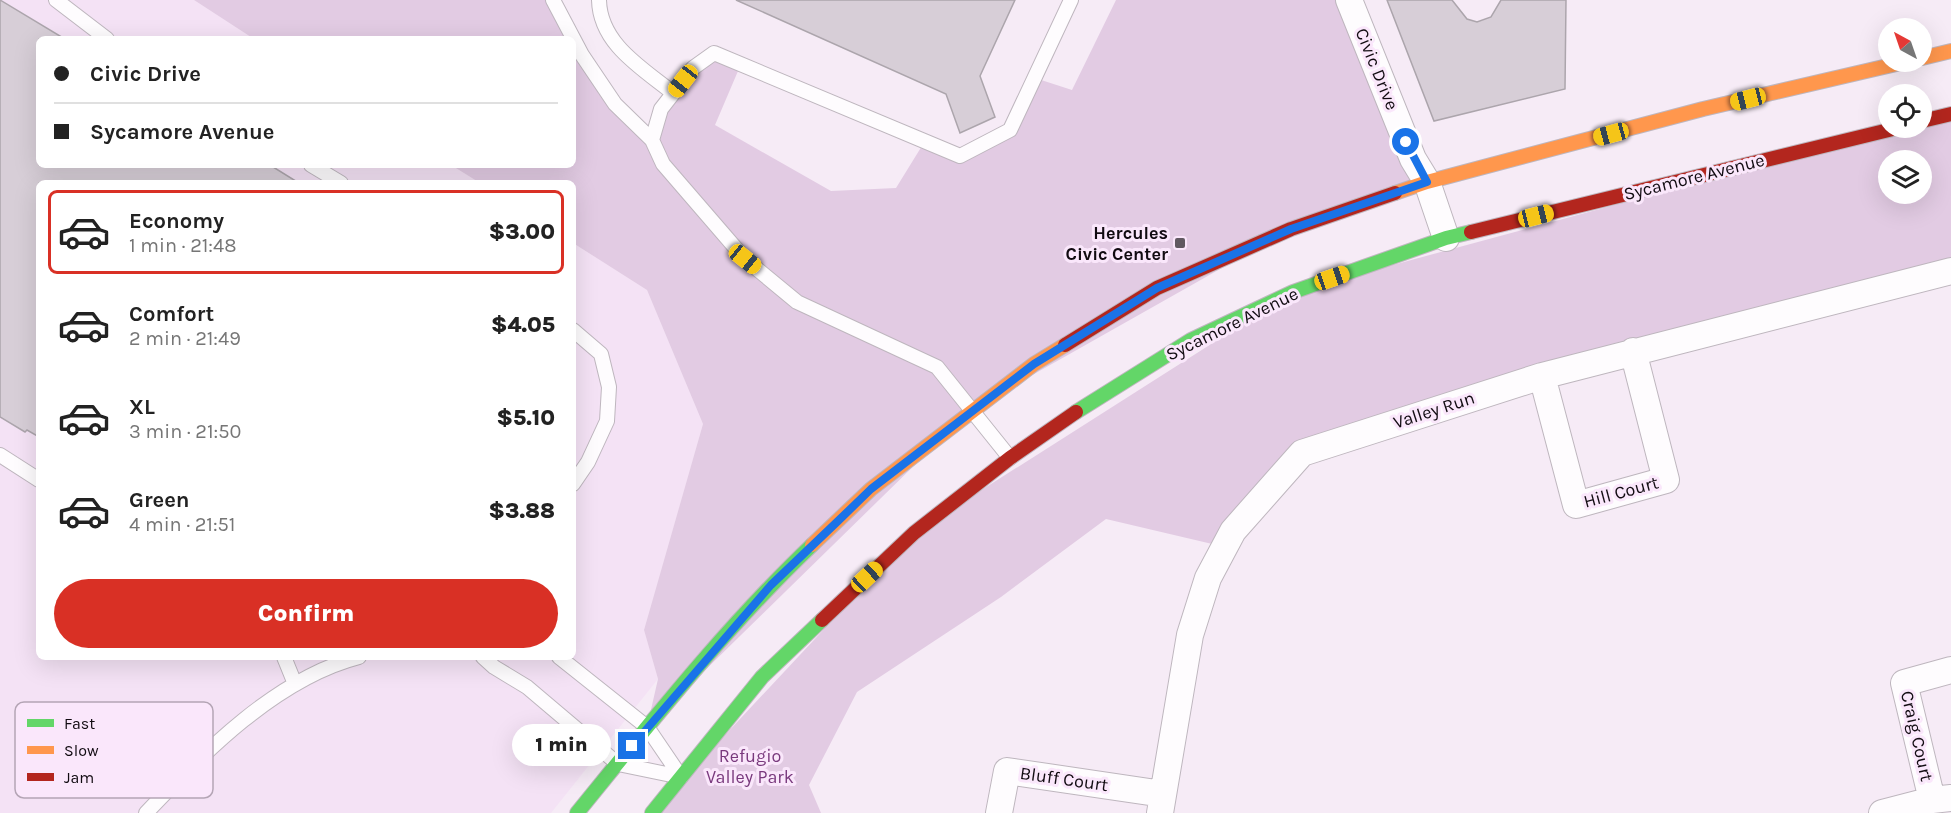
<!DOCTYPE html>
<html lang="en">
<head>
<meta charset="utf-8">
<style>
	:root { --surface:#fff; --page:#f2f2f2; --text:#222; --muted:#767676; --line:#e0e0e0; --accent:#d93025 }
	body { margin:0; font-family:Karla,sans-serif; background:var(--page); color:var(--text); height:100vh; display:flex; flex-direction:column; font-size:22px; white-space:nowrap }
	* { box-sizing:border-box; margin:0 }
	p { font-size:20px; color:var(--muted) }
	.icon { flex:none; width:33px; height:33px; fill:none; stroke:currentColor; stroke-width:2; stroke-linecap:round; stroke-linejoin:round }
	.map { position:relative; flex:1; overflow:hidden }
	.side { position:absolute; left:36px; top:180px; width:540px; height:480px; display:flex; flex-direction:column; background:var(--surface); border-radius:9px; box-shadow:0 6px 24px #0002 }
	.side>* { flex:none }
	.banner { position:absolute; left:36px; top:36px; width:540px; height:132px; border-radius:9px; box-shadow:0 6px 24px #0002; display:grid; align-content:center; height:132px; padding:0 18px; background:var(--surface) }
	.needle { width:39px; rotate:320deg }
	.tools { position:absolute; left:1878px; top:18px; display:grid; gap:12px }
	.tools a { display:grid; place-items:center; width:54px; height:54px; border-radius:50%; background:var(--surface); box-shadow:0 6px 24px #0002; font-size:30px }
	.end { position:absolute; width:27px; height:27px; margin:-14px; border:8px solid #1a73e8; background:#fff; box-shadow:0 0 0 3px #fff }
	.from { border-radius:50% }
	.bubble { position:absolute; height:42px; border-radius:21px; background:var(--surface); box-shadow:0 6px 24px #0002; font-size:20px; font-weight:800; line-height:42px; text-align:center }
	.car { position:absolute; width:18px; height:36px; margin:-18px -9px; border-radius:8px; box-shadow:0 0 4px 2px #0007; background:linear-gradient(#f5c518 24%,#345 0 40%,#f5c518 0 76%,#345 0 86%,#f5c518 0) }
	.banner b { display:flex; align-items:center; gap:21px; height:57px; font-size:22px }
	.banner b+b { border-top:2px solid var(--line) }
	.banner i { width:15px; height:15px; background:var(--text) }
	ul { padding:10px 0 0; list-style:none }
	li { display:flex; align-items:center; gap:18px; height:84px; margin:0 12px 9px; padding:0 6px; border:3px solid transparent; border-radius:9px }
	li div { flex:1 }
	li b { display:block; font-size:22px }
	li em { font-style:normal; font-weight:800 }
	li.on { border-color:var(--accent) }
	li>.icon { width:54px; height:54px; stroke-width:1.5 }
	.action { display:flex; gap:12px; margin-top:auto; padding:12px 18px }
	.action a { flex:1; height:69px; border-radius:36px; background:var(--accent); color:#fff; font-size:24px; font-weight:800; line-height:69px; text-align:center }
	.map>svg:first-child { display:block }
</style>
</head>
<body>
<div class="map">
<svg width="1951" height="813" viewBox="0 0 1951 813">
	<rect width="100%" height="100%" fill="#f6ebf6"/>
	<!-- built -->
	<path fill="#f4e2f5" d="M0,0h194l60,39h-215v126h412l29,18h-441v474h534v-414l74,47 56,134 -59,206 14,49 -107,134h-551z"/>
	<!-- green -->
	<path fill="#e2cbe3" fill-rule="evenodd" d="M194,0h359l29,55 69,85 10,-31 53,-56 27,11 -26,61 116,66 65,-3 29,-47 35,15 50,-26 25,-52 37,12 44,-90h227l84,182 -136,47 -319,180 -325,318 11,-48 -14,-49 59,-206 -56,-134 -74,-47v-60h-93l-29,-18h122v-126h-319z
		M1951,114v157l-649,182 -77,94 -119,-28 -105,78 -144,95 -48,93 12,28h-169l262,-280 379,-241zM1888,160h34v34h-34z"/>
	<!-- building -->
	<path fill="#d7ced7" stroke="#aca5ac" stroke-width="1.5" d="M0,0l65,39h-26v126h231l29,18h-260v254l-12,-7 -2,2 -25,-15z
		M736,0h279l-35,76 15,41 -35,16 -14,-39z
		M1387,0h65l15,19 10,3 14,-5 10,-17h65l-1,89 -131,32z"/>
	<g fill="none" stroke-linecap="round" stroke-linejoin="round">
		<defs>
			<path id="lane" d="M56,0l51,39
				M553,0l29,55 33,49 37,36 11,24 82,95 52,43 140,65 73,91
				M599,0c1,44 43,68 74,93
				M652,140l9,-31 32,-41 21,-15 246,103 50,-26 61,-130
				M311,165l30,18
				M573,330l28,24 8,33 -2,34 -19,41 -15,22
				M0,455l39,25
				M284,657l11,27
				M483,657l11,10 33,20 91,77 63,13 -34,-50 -88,-70
				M146,813c57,-60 131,-135 213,-156"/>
			<path id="street" d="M1349,0l64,159 14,23 19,56
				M1542,376l34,129 90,-25 -33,-129
				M1932,800l-28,-117 47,-13
				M999,813l8,-42 156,23
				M1160,813l30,-178 18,-57 25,-47 69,-78 240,-77 409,-105
				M1882,813l50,-13 19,-2"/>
			<path id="fast" d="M1076,412l115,-72 102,-48 153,-54 25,-6
				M577,813c75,-92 149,-186 235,-268
				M652,813l110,-136 60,-57"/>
			<path id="slow" d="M1922,58l29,-7
				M1395,193l32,-11 276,-73 202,-47
				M812,545l59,-56 163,-125 31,-19"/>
			<path id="jam" d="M1922,121l29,-7
				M1471,232l426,-104
				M1065,345l92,-57 134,-59 104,-36
				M822,620l92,-87 96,-75 66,-46"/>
		</defs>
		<!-- lane casing -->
		<use href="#lane" stroke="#beb6be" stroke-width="16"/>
		<!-- street casing -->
		<use href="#street" stroke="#beb6be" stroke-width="28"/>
		<!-- fast casing -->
		<use href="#fast" stroke="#beb6be" stroke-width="16"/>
		<!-- slow casing -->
		<use href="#slow" stroke="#beb6be" stroke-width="16"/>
		<!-- jam casing -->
		<use href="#jam" stroke="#beb6be" stroke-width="16"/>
		<!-- lane -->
		<use href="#lane" stroke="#fefcfe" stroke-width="14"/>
		<!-- street -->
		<use href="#street" stroke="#fefcfe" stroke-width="26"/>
		<!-- fast -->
		<use href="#fast" stroke="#63d668" stroke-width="14"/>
		<!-- slow -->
		<use href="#slow" stroke="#ff974d" stroke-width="14"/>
		<!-- jam -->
		<use href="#jam" stroke="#b3261e" stroke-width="14"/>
	</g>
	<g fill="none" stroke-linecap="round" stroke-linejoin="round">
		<!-- route -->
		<path stroke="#1a73e8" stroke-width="8" d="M632,746l139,-161 67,-64 33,-32 163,-125 123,-76 134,-59 136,-47 -21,-40"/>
	</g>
	<!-- markers -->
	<rect fill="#615961" stroke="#fae7fb" stroke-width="2" x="1174" y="237" width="12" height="12" rx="3"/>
	<g text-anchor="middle" stroke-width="6" stroke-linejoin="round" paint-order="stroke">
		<!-- street labels -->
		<g font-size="18" fill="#110b11" stroke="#fae7fb">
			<text transform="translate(1377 69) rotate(68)" y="6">Civic Drive</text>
			<text transform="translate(1694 177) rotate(-14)" y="6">Sycamore Avenue</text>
			<text transform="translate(1232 324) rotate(-26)" y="6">Sycamore Avenue</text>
			<text transform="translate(1434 410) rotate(-18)" y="6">Valley Run</text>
			<text transform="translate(1621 492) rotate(-15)" y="6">Hill Court</text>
			<text transform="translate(1917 736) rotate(77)" y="6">Craig Court</text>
			<text transform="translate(1064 779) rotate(8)" y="6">Bluff Court</text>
		</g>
		<!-- poi labels -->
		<g font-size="18" font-weight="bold" fill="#110b11" stroke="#fae7fb" text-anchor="end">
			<text x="1168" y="239">Hercules<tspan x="1168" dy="21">Civic Center</tspan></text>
		</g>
		<!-- park labels -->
		<g font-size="18" fill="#79397d" stroke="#fae7fb">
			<text x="750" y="762">Refugio<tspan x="750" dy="21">Valley Park</tspan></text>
		</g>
	</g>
	<!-- legend -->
	<rect x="15" y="702" width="198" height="96" rx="9" fill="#fae7fb" stroke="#b4a5b5" stroke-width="1.5"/>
	<rect x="27" y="719" width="27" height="8" fill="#63d668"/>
	<rect x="27" y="746" width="27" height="8" fill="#ff974d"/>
	<rect x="27" y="773" width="27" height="8" fill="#b3261e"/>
	<g font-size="16" fill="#110b11">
		<text x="64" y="729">Fast</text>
		<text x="64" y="756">Slow</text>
		<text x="64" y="783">Jam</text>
	</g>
</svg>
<div class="tools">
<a><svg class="needle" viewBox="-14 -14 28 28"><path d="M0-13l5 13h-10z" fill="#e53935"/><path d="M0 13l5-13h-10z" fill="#767676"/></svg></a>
<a><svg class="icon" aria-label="locate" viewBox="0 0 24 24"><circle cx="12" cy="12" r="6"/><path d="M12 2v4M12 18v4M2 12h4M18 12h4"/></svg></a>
<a><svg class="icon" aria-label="layers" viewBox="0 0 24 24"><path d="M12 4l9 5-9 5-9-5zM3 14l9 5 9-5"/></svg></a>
</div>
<i class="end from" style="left:1406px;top:142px"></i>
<i class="end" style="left:632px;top:746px"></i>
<div class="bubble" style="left:512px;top:724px;width:99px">1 min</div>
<i class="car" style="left:683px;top:81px;rotate:218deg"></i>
<i class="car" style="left:1748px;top:99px;rotate:256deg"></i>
<i class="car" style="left:1611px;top:134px;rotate:255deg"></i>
<i class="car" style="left:1536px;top:216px;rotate:76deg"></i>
<i class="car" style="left:745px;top:259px;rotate:129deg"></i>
<i class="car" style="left:1332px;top:278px;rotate:71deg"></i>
<i class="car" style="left:867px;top:577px;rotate:47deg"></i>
<div class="banner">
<b><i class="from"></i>Civic Drive</b>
<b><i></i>Sycamore Avenue</b>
</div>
<section class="side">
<ul>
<li class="on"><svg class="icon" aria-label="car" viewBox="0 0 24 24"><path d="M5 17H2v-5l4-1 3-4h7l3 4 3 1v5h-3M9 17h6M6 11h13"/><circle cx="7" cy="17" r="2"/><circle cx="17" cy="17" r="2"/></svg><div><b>Economy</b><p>1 min · 21:48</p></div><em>$3.00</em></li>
<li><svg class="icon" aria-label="car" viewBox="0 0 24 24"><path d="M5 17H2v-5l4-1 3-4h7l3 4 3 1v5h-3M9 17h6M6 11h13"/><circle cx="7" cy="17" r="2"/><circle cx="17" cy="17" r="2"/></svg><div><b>Comfort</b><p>2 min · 21:49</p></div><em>$4.05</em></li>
<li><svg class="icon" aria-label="car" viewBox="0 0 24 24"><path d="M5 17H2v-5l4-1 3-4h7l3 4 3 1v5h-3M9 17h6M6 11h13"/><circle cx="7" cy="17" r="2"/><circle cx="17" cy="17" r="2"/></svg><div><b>XL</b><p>3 min · 21:50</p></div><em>$5.10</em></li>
<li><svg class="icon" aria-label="car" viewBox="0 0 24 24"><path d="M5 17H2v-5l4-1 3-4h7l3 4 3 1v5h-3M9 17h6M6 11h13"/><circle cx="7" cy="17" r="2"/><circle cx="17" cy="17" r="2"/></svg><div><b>Green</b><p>4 min · 21:51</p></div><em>$3.88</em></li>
</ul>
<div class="action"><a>Confirm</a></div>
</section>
</div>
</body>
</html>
